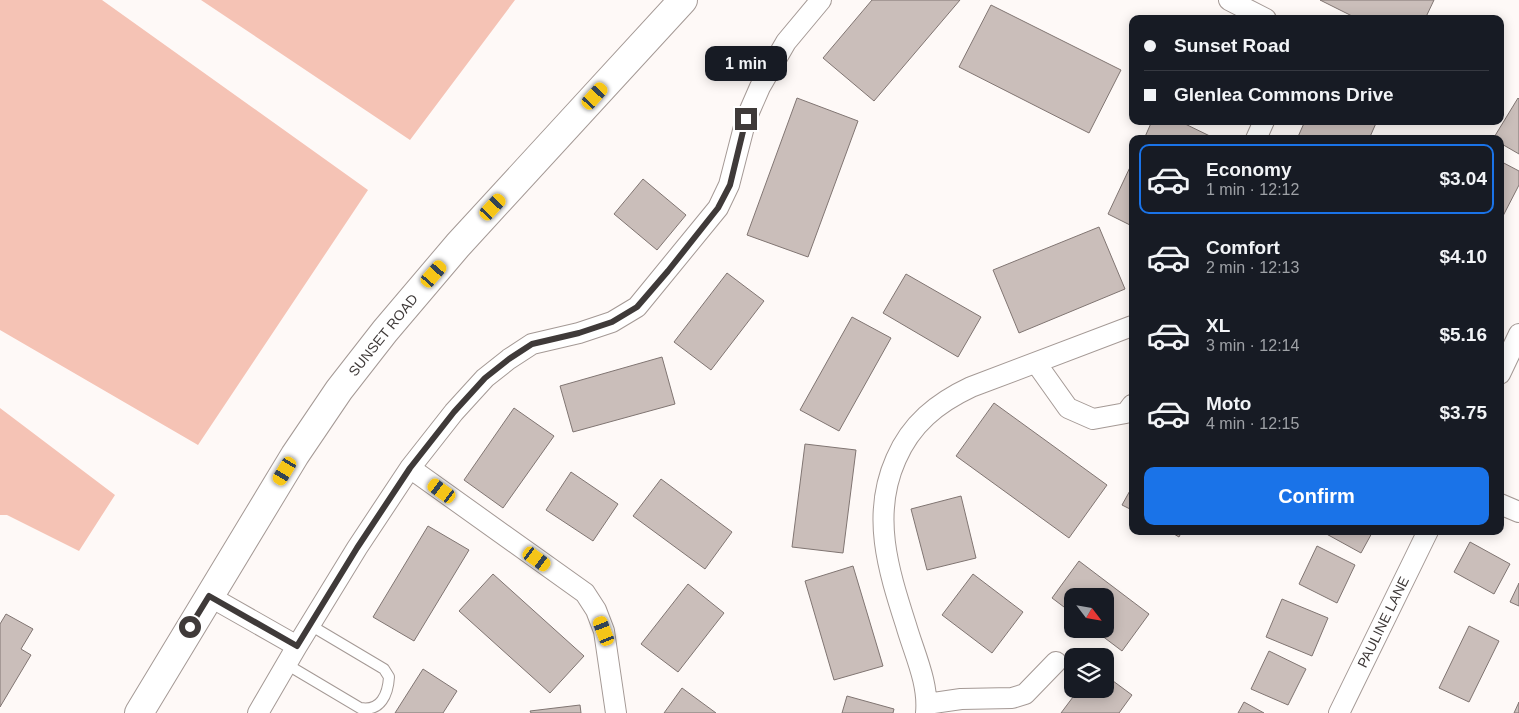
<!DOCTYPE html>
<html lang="en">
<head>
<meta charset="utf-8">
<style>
	:root { --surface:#171b24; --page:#242831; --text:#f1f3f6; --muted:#9ea1a6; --line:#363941; --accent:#1a73e8 }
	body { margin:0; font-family:Helvetica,sans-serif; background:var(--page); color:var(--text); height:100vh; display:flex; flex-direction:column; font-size:19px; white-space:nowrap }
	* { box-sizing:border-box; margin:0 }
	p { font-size:16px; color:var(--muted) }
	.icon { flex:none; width:28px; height:28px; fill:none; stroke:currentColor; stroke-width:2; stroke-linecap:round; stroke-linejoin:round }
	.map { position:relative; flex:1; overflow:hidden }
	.drawer { position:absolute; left:1129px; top:135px; width:375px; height:400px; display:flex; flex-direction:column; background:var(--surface); border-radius:10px; box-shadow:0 2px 12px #0003 }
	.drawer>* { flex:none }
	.top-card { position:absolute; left:1129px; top:15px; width:375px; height:110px; border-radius:10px; box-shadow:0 2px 12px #0003; display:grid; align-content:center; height:110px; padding:0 15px; background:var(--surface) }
	.needle { width:32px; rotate:121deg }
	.fabs { position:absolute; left:1064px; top:588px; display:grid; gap:10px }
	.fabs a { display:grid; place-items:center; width:50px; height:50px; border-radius:10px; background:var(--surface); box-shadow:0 2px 12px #0003; font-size:25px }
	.end { position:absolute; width:22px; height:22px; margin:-11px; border:6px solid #3f3a39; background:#fff; box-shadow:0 0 0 2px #fff }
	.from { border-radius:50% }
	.bubble { position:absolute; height:35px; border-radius:10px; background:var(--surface); box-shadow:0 2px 12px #0003; font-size:16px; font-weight:700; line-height:35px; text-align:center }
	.car { position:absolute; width:15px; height:30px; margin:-15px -8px; border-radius:6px; box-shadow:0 0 4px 1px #0007; background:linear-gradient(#f5c518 24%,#345 0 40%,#f5c518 0 76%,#345 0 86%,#f5c518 0) }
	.top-card b { display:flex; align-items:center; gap:18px; height:48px; font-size:19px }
	.top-card b+b { border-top:1px solid var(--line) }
	.top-card i { width:12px; height:12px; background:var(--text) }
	ul { padding:9px 0 0; list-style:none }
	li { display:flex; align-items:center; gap:15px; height:70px; margin:0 10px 8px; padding:0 5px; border:2px solid transparent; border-radius:10px }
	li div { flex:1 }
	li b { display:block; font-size:19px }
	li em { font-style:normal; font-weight:700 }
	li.selected { border-color:var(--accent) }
	li>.icon { width:45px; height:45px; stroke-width:1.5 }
	.primary-button { display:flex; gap:10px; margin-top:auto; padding:10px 15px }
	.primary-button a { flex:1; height:58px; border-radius:10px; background:var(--accent); color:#fff; font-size:20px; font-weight:700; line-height:58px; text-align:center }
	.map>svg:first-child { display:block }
</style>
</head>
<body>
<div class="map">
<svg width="1519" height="713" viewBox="0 0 1519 713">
	<rect width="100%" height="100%" fill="#fef9f7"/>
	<!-- green -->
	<path fill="#f5c3b5" d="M0,0h102l266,190 -170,255 -198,-115z
		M201,0h314l-105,140z
		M0,408l115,87 -36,56 -72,-36h-7z"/>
	<!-- building -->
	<path fill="#cabeba" stroke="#807572" d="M872,0h88l-86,101 -51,-43z
		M1320,0h114l-9,19h-67z
		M991,5l130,65 -32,63 -130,-66z
		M797,98l61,23 -50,136 -61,-22z
		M1518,98l1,1v55l-19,-11v-4h-7z
		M1152,121h27l37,18h-72z
		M1305,121h72l-8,18h-72z
		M1500,161l19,10v14l-16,31 -3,-1z
		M1132,163v63l-24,-12z
		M643,179l43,36 -29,35 -43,-36z
		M1099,227l26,62 -106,44 -26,-63z
		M727,273l37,28 -53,69 -37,-28z
		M906,274l75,43 -23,40 -75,-44z
		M852,317l39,21 -52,93 -39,-21z
		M662,357l13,47 -102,28 -13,-46z
		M994,403l113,82 -38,53 -113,-82z
		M514,408l40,28 -51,72 -39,-28z
		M805,444l51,6 -13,103 -51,-6z
		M571,472l47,32 -25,37 -47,-31z
		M661,479l71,53 -27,37 -72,-53z
		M1132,487v23l-10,-5z
		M961,496l15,62 -49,12 -16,-61z
		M428,526l41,24 -55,91 -41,-24z
		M1169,531h13l-3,6z
		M1321,531h52l-12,22z
		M1470,542l40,22 -16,30 -40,-22z
		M1317,546l38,19 -18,38 -38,-19z
		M1079,561l70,53 -27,37 -29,-22h12v-33h-33v17l-20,-15z
		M853,566l30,100 -49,14 -29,-99z
		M493,574l91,82 -34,37 -91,-82z
		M973,574l50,38 -31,41 -50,-38z
		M1519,583v23l-9,-4z
		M688,584l36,29 -46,59 -37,-28z
		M1282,599l46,19 -16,38 -46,-19z
		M6,614l27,15 -12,20 10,6 -31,52v-83z
		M1469,626l30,15 -30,61 -30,-14z
		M1269,651l37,18 -18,36 -37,-16z
		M423,669l34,22 -14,22h-48z
		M1105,675l27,20 -13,18h-58l18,-24h26z
		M682,688l34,25h-52z
		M847,696l47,13 -1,4h-51z
		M1244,702l20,11h-26z
		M1519,702v11h-5z
		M580,705l1,8h-50l-1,-2z"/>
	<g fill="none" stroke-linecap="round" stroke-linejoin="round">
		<defs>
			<path id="service" d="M286,664l74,44c21,4 28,-14 29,-31l-5,-8 -74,-44"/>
			<path id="minor" d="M1229,0l37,19
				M1256,139l8,-18
				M1036,363l32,45 25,11 33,-6 6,-8
				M1500,374l19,-40
				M410,468l175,125 11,17 8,21 12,82
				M1500,504l19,8
				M209,596l88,50
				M927,704l34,-5 51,-1 13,-4 31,-32
				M258,713l39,-67 60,-98 53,-80 44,-56 31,-34 24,-19 23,-15 47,-11 33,-11 25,-15 81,-99 11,-23 17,-66 14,-32 26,-45 35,-42
				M926,713c3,-30 -12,-60 -20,-88 -18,-56 -35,-110 -10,-166 15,-35 41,-56 75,-72l161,-61
				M1339,713l89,-182"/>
			<path id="secondary" d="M139,713l156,-258 44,-65 46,-59 73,-86 225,-245"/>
		</defs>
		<!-- service casing -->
		<use href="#service" stroke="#a49995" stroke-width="12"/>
		<!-- minor casing -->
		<use href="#minor" stroke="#a49995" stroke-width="22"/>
		<!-- secondary casing -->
		<use href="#secondary" stroke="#a49995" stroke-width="30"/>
		<!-- service -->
		<use href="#service" stroke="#fff" stroke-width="10"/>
		<!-- minor -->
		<use href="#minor" stroke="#fff" stroke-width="20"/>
		<!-- secondary -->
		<use href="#secondary" stroke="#fff" stroke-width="28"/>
	</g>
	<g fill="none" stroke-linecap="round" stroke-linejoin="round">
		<!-- route -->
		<path stroke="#3f3a39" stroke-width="6" d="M190,627l19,-31 88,50 60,-98 53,-80 44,-56 31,-34 24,-19 23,-15 47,-11 33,-11 25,-15 31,-36 50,-63 12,-23 16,-66"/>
	</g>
	<g text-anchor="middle" stroke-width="4" stroke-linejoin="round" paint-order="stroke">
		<!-- street labels -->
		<g font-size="14" fill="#3f3a39" stroke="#fff">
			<text transform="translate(383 335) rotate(-51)" y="5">SUNSET ROAD</text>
			<text transform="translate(1383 622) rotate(-64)" y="5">PAULINE LANE</text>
		</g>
	</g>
</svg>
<div class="fabs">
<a><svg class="needle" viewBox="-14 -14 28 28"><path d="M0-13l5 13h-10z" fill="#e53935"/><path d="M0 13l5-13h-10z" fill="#9ea1a6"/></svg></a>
<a><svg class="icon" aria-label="layers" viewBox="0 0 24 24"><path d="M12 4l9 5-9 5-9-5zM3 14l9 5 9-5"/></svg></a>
</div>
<i class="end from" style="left:190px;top:627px"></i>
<i class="end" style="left:746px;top:119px"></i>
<div class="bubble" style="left:705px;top:46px;width:82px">1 min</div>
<i class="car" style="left:595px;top:96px;rotate:42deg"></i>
<i class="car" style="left:493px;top:207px;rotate:43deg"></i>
<i class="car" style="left:434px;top:274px;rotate:41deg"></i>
<i class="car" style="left:285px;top:471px;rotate:211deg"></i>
<i class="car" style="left:442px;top:491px;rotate:306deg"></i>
<i class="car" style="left:537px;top:559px;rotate:126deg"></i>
<i class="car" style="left:604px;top:631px;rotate:339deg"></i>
<div class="top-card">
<b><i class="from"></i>Sunset Road</b>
<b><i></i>Glenlea Commons Drive</b>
</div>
<section class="drawer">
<ul>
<li class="selected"><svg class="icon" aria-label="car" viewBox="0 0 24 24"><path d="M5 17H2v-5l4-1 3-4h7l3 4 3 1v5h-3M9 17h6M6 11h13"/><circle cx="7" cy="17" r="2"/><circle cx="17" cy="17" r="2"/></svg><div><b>Economy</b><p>1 min · 12:12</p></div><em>$3.04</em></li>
<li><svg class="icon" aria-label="car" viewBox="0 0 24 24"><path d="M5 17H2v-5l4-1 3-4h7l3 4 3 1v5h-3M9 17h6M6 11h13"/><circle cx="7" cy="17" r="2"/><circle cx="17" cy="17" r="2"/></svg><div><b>Comfort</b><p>2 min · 12:13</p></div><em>$4.10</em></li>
<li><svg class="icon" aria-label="car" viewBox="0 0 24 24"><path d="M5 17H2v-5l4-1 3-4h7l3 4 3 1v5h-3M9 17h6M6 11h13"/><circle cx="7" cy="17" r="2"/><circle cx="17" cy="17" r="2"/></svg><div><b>XL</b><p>3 min · 12:14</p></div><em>$5.16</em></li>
<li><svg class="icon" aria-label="car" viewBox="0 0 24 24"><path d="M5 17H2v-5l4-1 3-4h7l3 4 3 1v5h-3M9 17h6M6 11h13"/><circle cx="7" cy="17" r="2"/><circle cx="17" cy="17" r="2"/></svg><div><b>Moto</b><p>4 min · 12:15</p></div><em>$3.75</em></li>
</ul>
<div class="primary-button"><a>Confirm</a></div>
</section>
</div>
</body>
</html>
